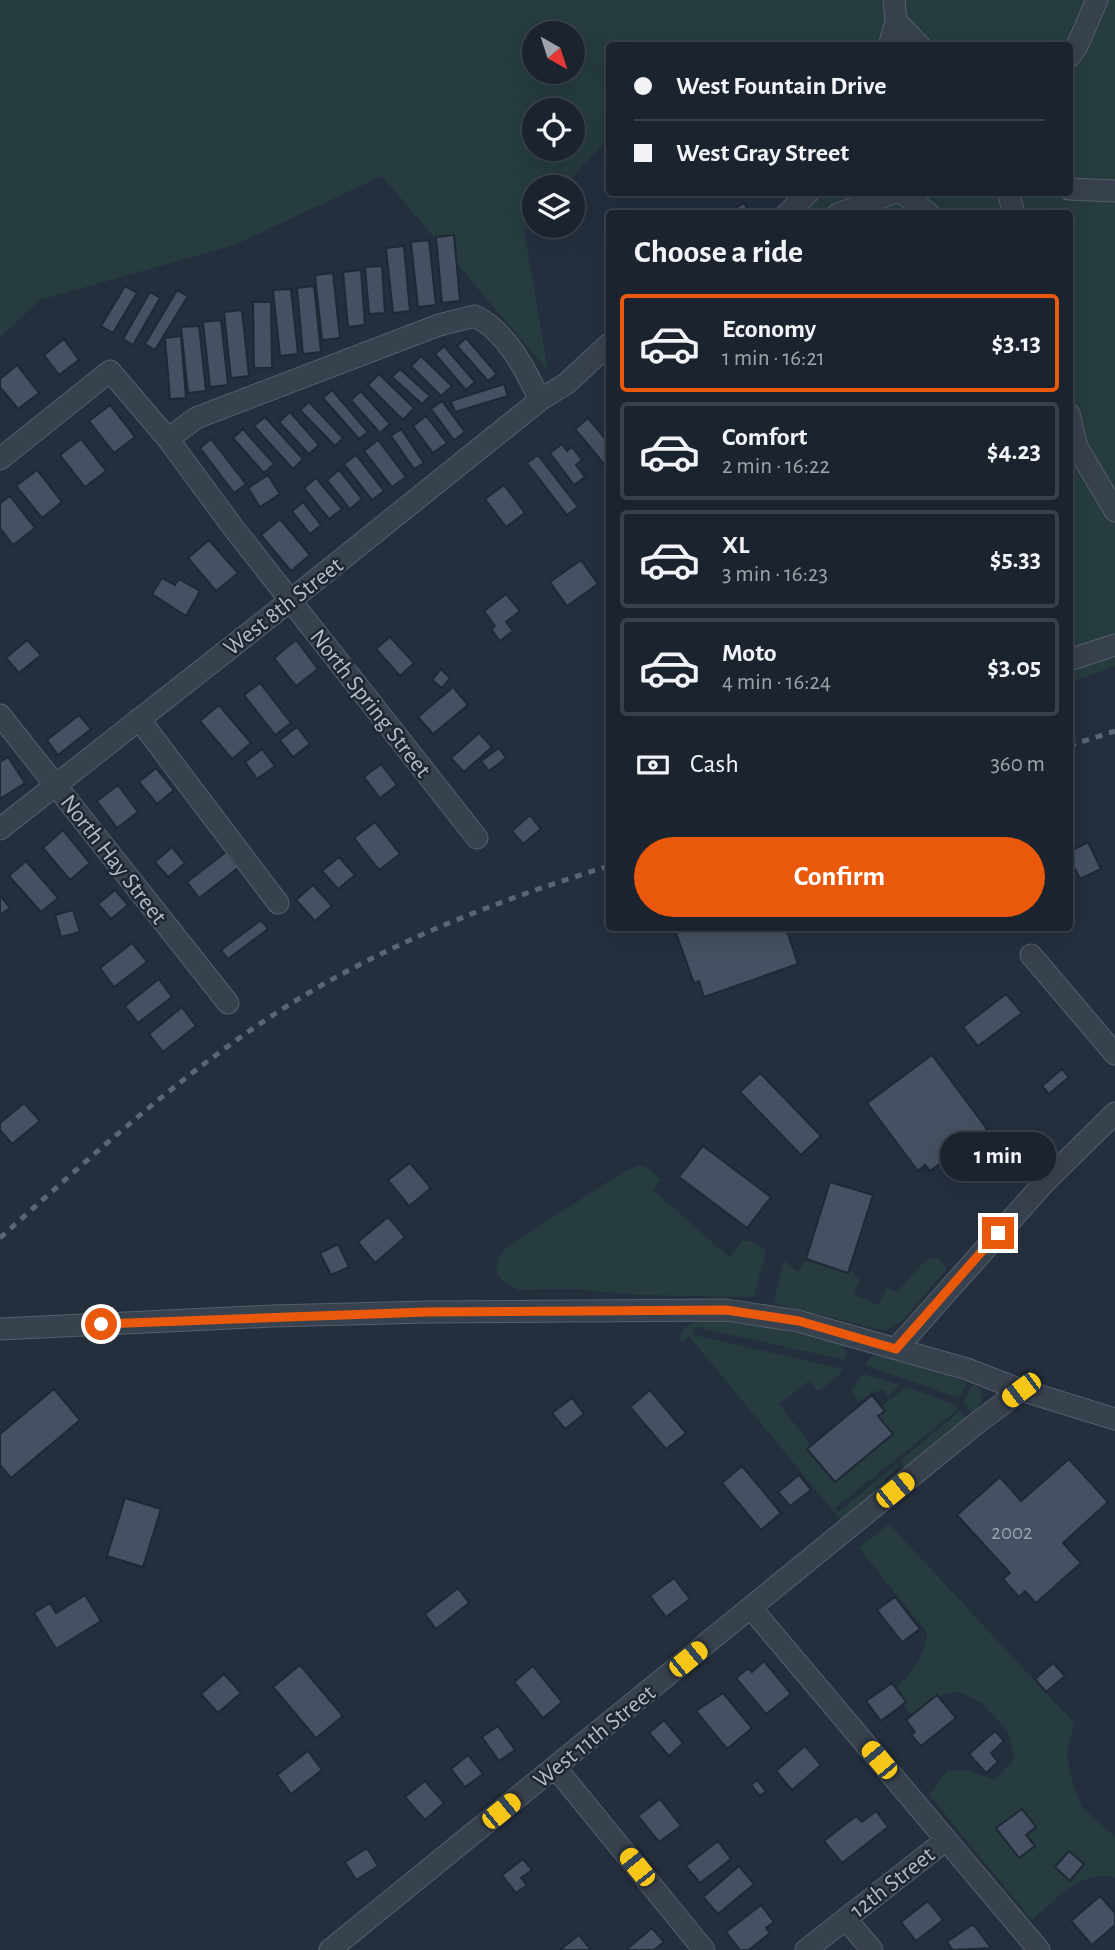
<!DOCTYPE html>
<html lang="en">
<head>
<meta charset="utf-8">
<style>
	:root { --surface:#1b232e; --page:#242b36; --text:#f1f3f6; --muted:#a0a4aa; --line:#39404a; --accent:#ea580c }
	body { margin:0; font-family:"Alegreya Sans",sans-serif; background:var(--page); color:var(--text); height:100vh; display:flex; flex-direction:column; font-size:26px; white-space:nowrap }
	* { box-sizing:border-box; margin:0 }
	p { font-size:23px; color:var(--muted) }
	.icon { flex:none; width:38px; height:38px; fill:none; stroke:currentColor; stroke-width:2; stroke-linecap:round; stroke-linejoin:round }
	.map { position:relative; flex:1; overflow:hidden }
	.drawer { position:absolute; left:606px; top:210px; width:467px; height:721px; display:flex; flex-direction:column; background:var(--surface); border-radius:7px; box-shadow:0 7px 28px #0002,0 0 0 2px var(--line) }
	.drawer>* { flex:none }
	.hud { position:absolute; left:606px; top:42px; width:467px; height:154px; border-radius:7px; box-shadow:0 7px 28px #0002,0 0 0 2px var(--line); display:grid; align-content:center; height:154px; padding:0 28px; background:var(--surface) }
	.needle { width:46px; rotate:141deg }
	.fabs { position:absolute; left:522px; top:21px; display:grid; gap:14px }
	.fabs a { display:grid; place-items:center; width:63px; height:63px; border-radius:50%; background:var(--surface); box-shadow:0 7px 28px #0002,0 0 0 2px var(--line); font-size:35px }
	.end { position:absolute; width:32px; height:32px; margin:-16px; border:9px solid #ea580c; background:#fff; box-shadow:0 0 0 4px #fff }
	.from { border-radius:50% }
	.bubble { position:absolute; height:49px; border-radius:24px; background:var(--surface); box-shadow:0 7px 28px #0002,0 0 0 2px var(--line); font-size:23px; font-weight:600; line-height:49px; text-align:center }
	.car { position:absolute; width:21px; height:42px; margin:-21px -10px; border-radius:9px; box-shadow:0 0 5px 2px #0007; background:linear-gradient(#f5c518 24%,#345 0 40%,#f5c518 0 76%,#345 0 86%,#f5c518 0) }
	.hud b { display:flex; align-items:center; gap:24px; height:66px; font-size:26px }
	.hud b+b { border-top:2px solid var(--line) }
	.hud i { width:18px; height:18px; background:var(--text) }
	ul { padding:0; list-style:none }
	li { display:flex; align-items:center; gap:21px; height:98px; margin:0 14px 10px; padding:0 14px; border:4px solid var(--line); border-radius:7px }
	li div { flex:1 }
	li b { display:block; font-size:26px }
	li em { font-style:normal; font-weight:600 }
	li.current { border-color:var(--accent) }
	li>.icon { width:63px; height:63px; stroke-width:1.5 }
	h2 { padding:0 28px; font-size:32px; line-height:84px }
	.pay { display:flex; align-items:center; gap:18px; height:77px; padding:0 28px; font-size:26px }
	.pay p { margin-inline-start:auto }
	.primary-button { display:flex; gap:14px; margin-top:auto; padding:14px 28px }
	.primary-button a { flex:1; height:80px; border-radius:42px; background:var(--accent); color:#fff; font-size:28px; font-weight:600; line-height:80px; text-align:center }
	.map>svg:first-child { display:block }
</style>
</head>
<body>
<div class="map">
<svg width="1115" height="1950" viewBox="0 0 1115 1950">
	<rect width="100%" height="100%" fill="#242f3e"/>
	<!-- green -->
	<path fill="#263c3f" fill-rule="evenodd" d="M0,0h1115v666l-46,17v-469l-260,-1 -19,-20 279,-1v-146h-460v92l-46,49h-29v32l-10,10 24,142 -166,-195 -148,69 -194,55 -40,37zM534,33h38v39h-38zM534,110h38v39h-38z
		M638,1166h7l16,14 -8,10 76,67 14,-17 12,2 11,9 -12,46 -116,-2 -65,-6 -54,1 -16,-8 -7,-10 2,-14 9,-11 116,-75z
		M938,1258l9,11 -44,51 -17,11 -110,-27 -2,-5 10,-38 14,11 8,-13 46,13 7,8 -5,15 24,10 9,-17 10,4 27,-30 5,-3z
		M703,1320c48,2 93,9 138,24 5,5 6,9 4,16l-150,-33 -1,8 149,34 -5,7 -18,14h-3l-8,-9 -30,23 32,41 -4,4 28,33 58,-48 -15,-18 7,-5 -3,-5 24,-19 47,17 5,5 -123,99 3,4 59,-48 2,3 -15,12 5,6 -46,38 -154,-187 -8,6c-3,-14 10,-19 22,-22z
		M880,1354l88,29 -9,15 -94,-33 5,-8z
		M863,1374l37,11 -12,11 -5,-7 -5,4 -3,-3 -17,12 -7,-11z
		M972,1385l8,3 3,9 -3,8 -8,8 -9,-11z
		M960,1411l7,8 -75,62 -2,-2 14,-12 -4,-6z
		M889,1524l185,199 -7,30 5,28 10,27 33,28v42c-33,-10 -59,22 -83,42l-103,-125 18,-24 19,-1 29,10 20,-21 -8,-29 -25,-27 -22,-11 -16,2 -32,23 -17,-27c18,-20 28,-30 32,-57l-68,-85z"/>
	<!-- building -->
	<path fill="#455162" stroke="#1f2835" stroke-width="2" d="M744,203l6,11h-26z
		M454,235l6,66 -18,2 -6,-66z
		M429,240l7,65 -18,2 -7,-65z
		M404,246l6,65 -17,2 -7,-65z
		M382,266l3,47 -16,1 -4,-47z
		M361,270l4,55 -17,2 -5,-55z
		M333,273l7,65 -18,2 -7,-65z
		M125,286l12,7 -24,40 -12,-7z
		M314,286l7,66 -18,2 -6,-66z
		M291,289l7,65 -18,2 -7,-66z
		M177,290l11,6 -33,54 -10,-6z
		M150,292l10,6 -27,47 -10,-6z
		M253,302h18l1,66h-18z
		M242,310l7,66 -18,2 -7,-66z
		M221,320l7,65 -18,2 -7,-65z
		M199,326l7,65 -18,2 -7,-66z
		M181,336l5,62 -16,1 -5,-61z
		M466,338l31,36 -9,7 -31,-35z
		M64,339l15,21 -20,15 -15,-20z
		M444,346l31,36 -9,8 -31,-36z
		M421,356l31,30 -11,10 -30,-30z
		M17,365l22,28 -21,16 -18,-22v-8z
		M400,369l30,27 -8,8 -30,-27z
		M379,374l35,34 -11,12 -35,-35z
		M504,384l4,12 -53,16 -4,-11z
		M332,390l36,42 -9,7 -36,-41z
		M361,391l29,33 -10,9 -29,-33z
		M442,401l23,31 -11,8 -23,-31z
		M309,402l34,36 -8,8 -35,-36z
		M110,405l25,32 -21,16 -25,-32z
		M290,412l29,33 -10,9 -30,-32z
		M426,416l21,27 -14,10 -20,-27z
		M265,417l38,42 -10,10 -39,-43z
		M588,418l21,25v27l-34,-41z
		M243,429l31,35 -10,9 -31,-35z
		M401,429l23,34 -10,6 -23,-33z
		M81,439l25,32 -21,16 -25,-32z
		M211,439l35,45 -12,9 -34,-45z
		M378,440l28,37 -14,10 -28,-36z
		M562,444l5,7 5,-4 10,13 -6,5 9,12 -11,8 -24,-32z
		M356,455l28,36 -12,9 -28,-36z
		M538,455l40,52 -11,8 -40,-52z
		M37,470l25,32 -20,16 -26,-32z
		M339,470l23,29 -12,10 -23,-29z
		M268,475l12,19 -20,13 -12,-19z
		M316,478l26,31 -13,10 -25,-31z
		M504,485l21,28 -19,14 -21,-28z
		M10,496l25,32 -22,17 -13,-17v-25z
		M303,502l18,23 -11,9 -18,-23z
		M280,519l30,36 -19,16 -30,-36z
		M209,540l29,33 -22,18 -28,-33z
		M581,560l17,24 -31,22 -17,-24z
		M162,578l13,7 4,-6 21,12 -14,25 -34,-22z
		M506,594l14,17 -14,11 7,9 -13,10 -9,-12 4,-3 -11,-15z
		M390,637l24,26 -14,13 -24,-27z
		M27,640l14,15 -22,18 -13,-15z
		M296,640l22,29 -22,17 -22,-28z
		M441,669l9,9 -8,10 -10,-8z
		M260,683l31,40 -16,12 -31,-40z
		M453,687l15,18 -35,29 -15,-17z
		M219,705l32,38 -19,16 -32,-38z
		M79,715l12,14 -33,26 -11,-15z
		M297,727l13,17 -17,13 -13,-17z
		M479,733l13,14 -28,25 -13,-14z
		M499,748l7,10 -17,13 -8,-10z
		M262,749l13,17 -18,13 -12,-17z
		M8,757l17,26 -25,16v-37z
		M381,764l16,21 -17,13 -16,-21z
		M156,768l18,22 -17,14 -18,-22z
		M118,785l20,27 -21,16 -20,-27z
		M530,815l11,14 -18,15 -11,-13z
		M375,822l25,32 -21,16 -25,-32z
		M63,830l27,33 -20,17 -27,-32z
		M1088,842l13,27 -21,10 -11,-22v-5z
		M172,847l13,16 -17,14 -13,-15z
		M226,852l12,16 -39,30 -12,-16z
		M339,857l16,18 -17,14 -16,-18z
		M26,861l32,37 -17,14 -32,-36z
		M313,885l19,21 -17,15 -19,-21z
		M115,890l13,15 -17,14 -13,-15z
		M0,895l10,13 -10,7z
		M73,910l7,22 -19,5 -6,-22z
		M261,920l7,9 -40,30 -7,-9z
		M684,928h102l12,36 -94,33 -5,-16 -5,2 -18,-50 8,-3z
		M132,943l15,19 -33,25 -14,-19z
		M159,979l13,18 -34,26 -13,-17z
		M1006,994l16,19 -44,33 -15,-19z
		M182,1007l14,19 -33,26 -14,-18z
		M932,1055l55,74 -57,42 -5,-6 -7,6 -51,-68z
		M1062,1069l7,8 -20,17 -7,-8z
		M760,1073l61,63 -20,19 -61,-63z
		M24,1103l16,18 -28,23 -12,-14v-7z
		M703,1146l68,51 -24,31 -68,-51z
		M410,1163l21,25 -22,18 -21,-26z
		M830,1182l43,13 -25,78 -42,-14z
		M388,1217l17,20 -30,26 -17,-21z
		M338,1244l11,23 -18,8 -11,-22z
		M54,1389l26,31 -69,58 -11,-13v-31z
		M650,1390l36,43 -20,16 -36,-42z
		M872,1395l13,16 -7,5 15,18 -58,48 -28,-33z
		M572,1398l12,16 -19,15 -13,-16z
		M1069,1459l39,43 -45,41 18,20 -45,40 -11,-12 -6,6 -16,-18 7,-6 -53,-58 43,-38 21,24z
		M742,1466l39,47 -20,17 -39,-47z
		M799,1475l12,15 -21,16 -12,-14z
		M125,1498l36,11 -18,58 -36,-11z
		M674,1578l16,21 -24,18 -16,-21z
		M458,1588l11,15 -33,26 -11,-15z
		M85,1595l16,26 -45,28 -22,-36 16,-10 6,10z
		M895,1597l25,32 -18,13 -25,-32z
		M764,1661l27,33 -25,20 -30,-36 12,-10 4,4z
		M1053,1663l12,13 -19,16 -11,-13z
		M300,1665l43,51 -27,22 -43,-51z
		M533,1666l29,36 -19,16 -29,-36z
		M224,1674l17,19 -23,20 -17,-19z
		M892,1683l14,19 -25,19 -15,-20z
		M723,1693l29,35 -25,21 -31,-38z
		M937,1695l19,23 -35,28 -10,-11 4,-3 -9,-12z
		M664,1720l19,23 -14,13 -20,-23z
		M498,1726l17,24 -16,11 -17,-24z
		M995,1731l9,10 -13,12 7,9 -12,11 -17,-19z
		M805,1746l16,19 -29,25 -16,-19z
		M308,1751l14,19 -31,24 -14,-19z
		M468,1755l15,19 -18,13 -14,-18z
		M757,1780l9,11 -6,5 -9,-11z
		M425,1781l19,22 -19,17 -20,-23z
		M660,1799l21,27 -22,16 -21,-26z
		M1022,1809l14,18 -10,8 9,11 -16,12 -23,-30z
		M876,1811l12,16 -46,36 -18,-22 32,-25 6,6z
		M718,1841l13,18 -31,24 -14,-17z
		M367,1848l11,18 -22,14 -11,-18z
		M1069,1851l15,13 -14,17 -15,-14z
		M523,1859l9,11 -11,8 6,7 -11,8 -14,-18z
		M739,1866l15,18 -36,30 -15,-17z
		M1100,1896l15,17v12l-23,20 -21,-24z
		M928,1901l15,19 -27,21 -15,-19z
		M761,1905l13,17 -8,6 4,5 -21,17h-9l-14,-18z
		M973,1924l18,24 -38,2 -6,-8z
		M652,1928l12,14 -10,8h-28z
		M579,1935l12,15h-31z"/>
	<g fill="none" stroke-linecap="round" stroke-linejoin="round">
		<defs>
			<path id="minor" d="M894,0l2,21 24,25
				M889,46l7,-25
				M1069,57l8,-11 20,-46
				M1069,189l46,2
				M901,192l28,22
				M1008,192l6,22
				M787,214l22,-22
				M838,214l58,-22
				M1069,414l8,33 38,64
				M168,439l28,-21 243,-93 36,-9c32,16 50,53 65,84
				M0,459l110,-88 58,68 64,87 245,312
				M1069,660l46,-15
				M0,715l228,288
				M139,719l139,184
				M0,829l291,-229 249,-200 27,-17 42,-39
				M1031,955l84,99
				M0,1329l273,-13 154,-4 299,-2 72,11 169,48 54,21 94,29
				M896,1349l148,-166 71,-70
				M751,1608l288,342
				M555,1767l149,183
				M846,1919l26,31
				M330,1950l647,-527 44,-33
				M806,1950l140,-110"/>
		</defs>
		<!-- minor casing -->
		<use href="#minor" stroke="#565f6c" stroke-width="23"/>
		<!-- minor -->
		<use href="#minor" stroke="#38414e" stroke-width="21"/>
		<!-- rail -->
		<path stroke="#5a6575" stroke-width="5" stroke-dasharray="7 7" stroke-linecap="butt" d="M1069,746l46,-15
			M0,1238c86,-77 171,-155 267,-219 105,-70 222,-116 342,-153"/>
	</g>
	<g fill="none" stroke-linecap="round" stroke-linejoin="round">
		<!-- route -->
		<path stroke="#ea580c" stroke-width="9" d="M101,1324l326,-12 299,-2 73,11 97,28 102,-116"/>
	</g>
	<g text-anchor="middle" stroke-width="5" stroke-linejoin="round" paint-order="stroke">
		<!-- number labels -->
		<g font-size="21" fill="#98a1af">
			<text x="1012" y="1539">2002</text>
		</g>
		<!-- street labels -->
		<g font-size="24" fill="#b4bcc9" stroke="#1d2633">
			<text transform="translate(283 606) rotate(-38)" y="8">West 8th Street</text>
			<text transform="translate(371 703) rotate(52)" y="8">North Spring Street</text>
			<text transform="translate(114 859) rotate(52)" y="8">North Hay Street</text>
			<text transform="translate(594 1736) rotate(-39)" y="8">West 11th Street</text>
			<text transform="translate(892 1882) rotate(-38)" y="8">12th Street</text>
		</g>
	</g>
</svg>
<div class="fabs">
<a><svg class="needle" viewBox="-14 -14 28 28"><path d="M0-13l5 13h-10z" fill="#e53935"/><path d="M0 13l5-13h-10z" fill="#a0a4aa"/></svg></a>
<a><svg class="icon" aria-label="locate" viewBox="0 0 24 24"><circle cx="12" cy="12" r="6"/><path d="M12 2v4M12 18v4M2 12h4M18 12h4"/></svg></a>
<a><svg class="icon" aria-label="layers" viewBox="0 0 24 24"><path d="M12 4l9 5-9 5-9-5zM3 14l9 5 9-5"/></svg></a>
</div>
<i class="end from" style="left:101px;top:1324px"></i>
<i class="end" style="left:998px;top:1233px"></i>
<div class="bubble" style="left:940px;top:1132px;width:116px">1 min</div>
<i class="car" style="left:1021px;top:1390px;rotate:233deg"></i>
<i class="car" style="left:895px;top:1490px;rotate:51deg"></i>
<i class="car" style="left:688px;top:1659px;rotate:51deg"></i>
<i class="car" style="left:879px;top:1760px;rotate:320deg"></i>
<i class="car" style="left:501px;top:1811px;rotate:51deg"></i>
<i class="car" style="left:637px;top:1867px;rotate:321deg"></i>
<div class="hud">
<b><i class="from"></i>West Fountain Drive</b>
<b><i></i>West Gray Street</b>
</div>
<section class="drawer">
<h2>Choose a ride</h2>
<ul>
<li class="current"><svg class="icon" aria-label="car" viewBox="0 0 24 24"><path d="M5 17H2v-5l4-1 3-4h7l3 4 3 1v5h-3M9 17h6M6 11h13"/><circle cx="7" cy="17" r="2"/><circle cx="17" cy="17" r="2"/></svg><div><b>Economy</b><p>1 min · 16:21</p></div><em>$3.13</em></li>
<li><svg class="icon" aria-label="car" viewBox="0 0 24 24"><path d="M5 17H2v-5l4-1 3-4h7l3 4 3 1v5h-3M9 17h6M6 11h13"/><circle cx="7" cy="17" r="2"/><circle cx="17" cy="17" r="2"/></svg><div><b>Comfort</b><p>2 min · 16:22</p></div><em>$4.23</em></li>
<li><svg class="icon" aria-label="car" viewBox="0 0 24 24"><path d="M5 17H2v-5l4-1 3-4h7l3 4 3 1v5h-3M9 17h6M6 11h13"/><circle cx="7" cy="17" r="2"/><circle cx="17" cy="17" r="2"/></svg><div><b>XL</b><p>3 min · 16:23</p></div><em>$5.33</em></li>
<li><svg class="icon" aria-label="car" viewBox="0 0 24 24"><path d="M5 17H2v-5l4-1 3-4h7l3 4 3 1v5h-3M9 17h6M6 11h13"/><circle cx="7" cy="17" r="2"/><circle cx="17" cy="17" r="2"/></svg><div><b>Moto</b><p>4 min · 16:24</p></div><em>$3.05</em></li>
</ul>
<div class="pay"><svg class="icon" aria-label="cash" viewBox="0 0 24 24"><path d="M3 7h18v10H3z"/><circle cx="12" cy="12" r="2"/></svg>Cash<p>360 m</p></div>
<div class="primary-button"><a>Confirm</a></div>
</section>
</div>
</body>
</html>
